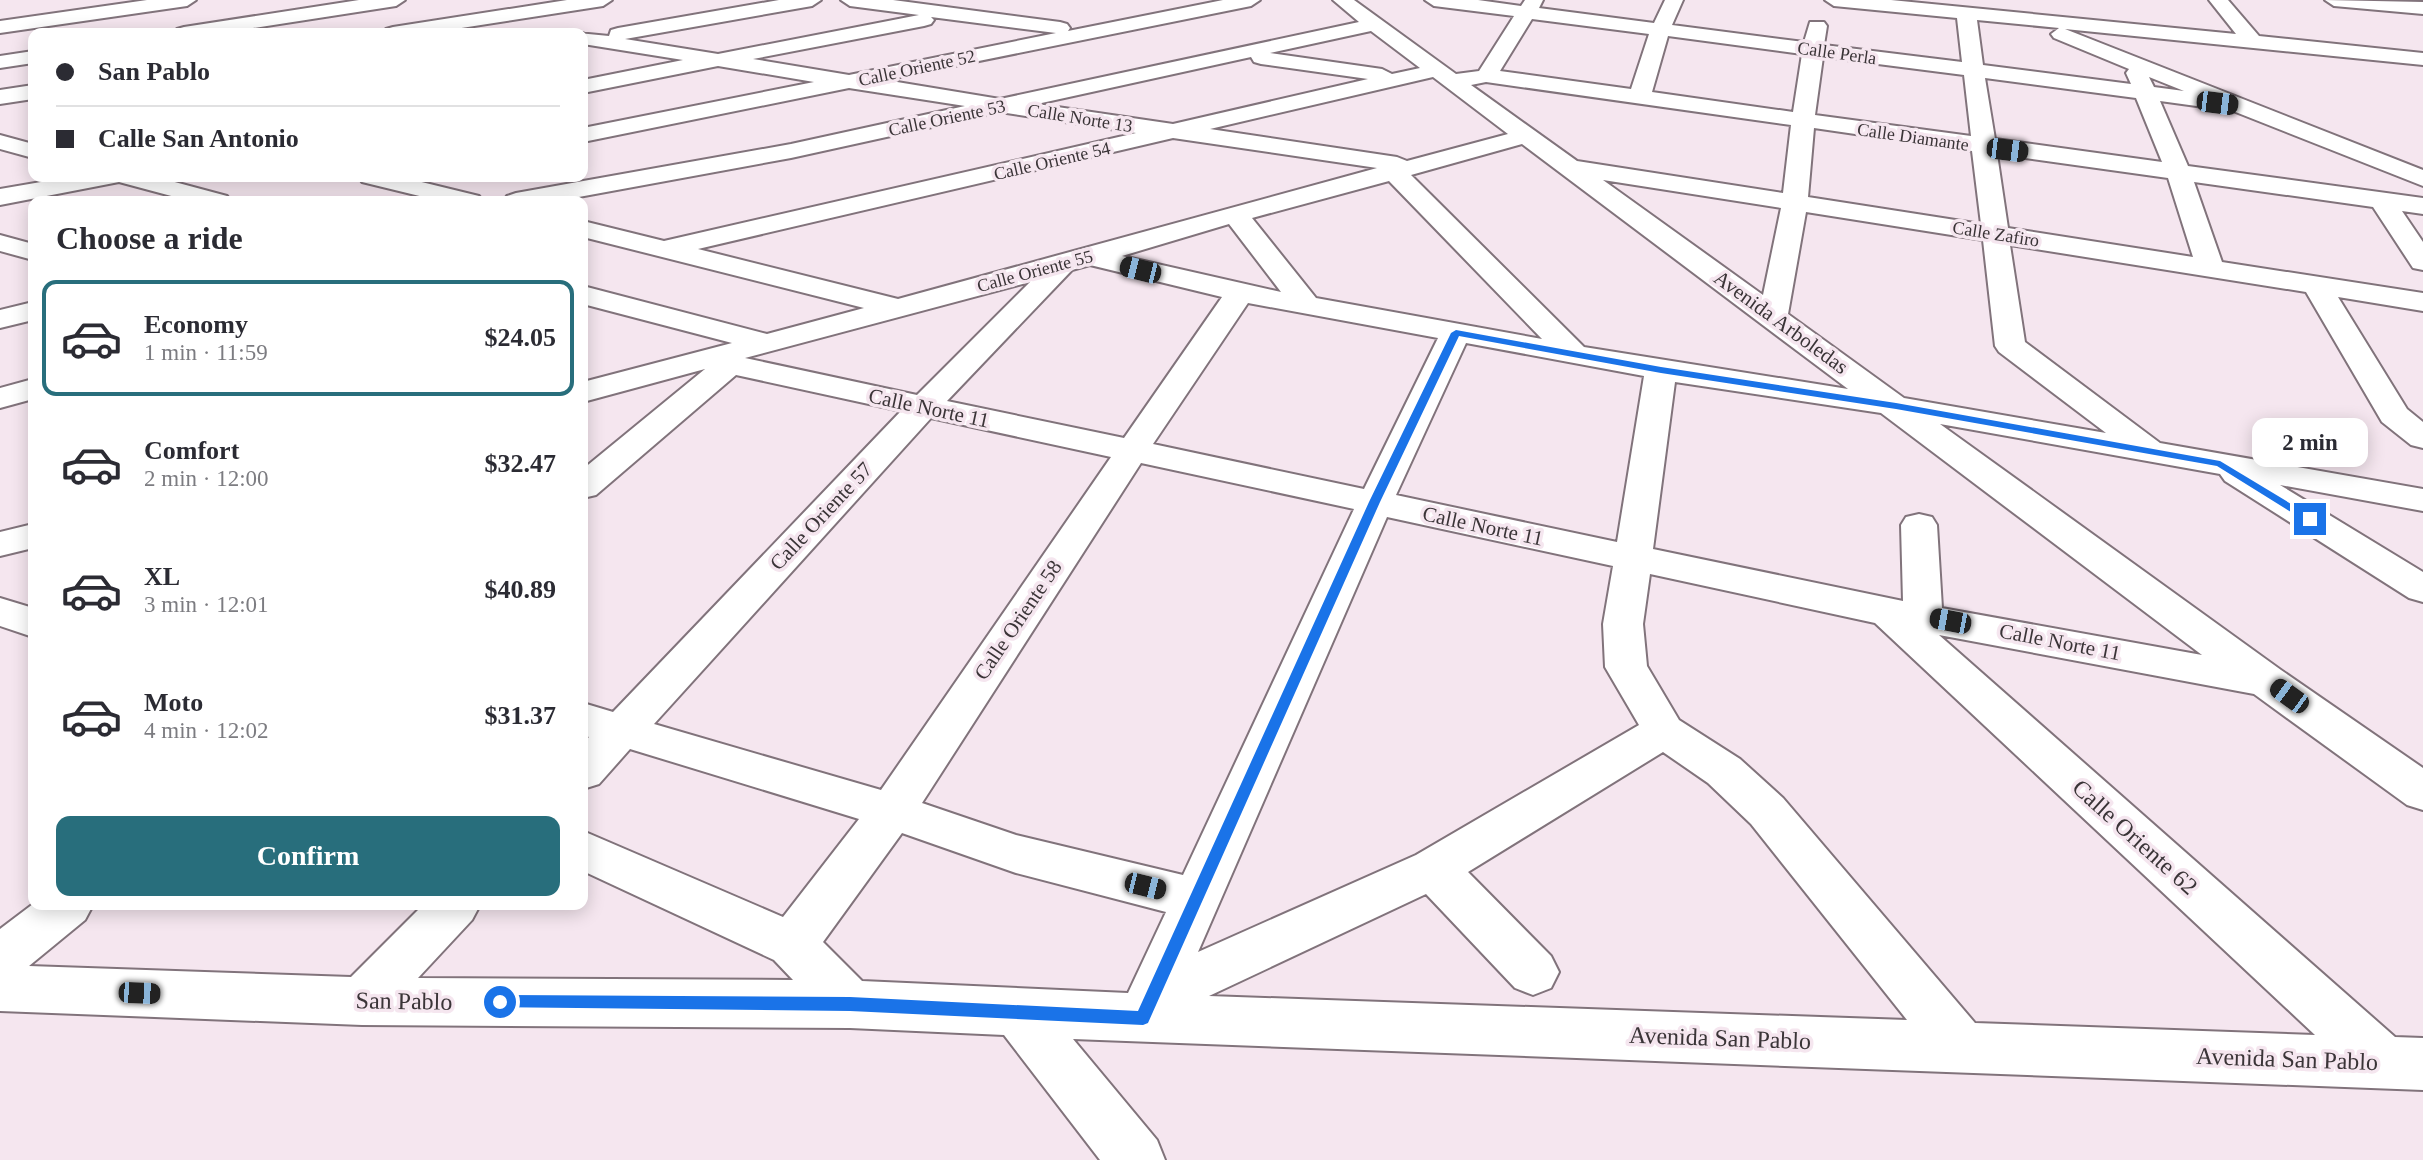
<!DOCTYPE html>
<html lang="en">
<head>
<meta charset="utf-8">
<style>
	:root { --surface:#fff; --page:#f2f2f3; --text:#2b2b33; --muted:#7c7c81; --line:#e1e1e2; --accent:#286e7c }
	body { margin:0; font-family:Georgia,serif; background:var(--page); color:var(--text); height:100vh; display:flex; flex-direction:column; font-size:26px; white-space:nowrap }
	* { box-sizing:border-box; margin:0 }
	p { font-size:23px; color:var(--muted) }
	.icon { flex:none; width:38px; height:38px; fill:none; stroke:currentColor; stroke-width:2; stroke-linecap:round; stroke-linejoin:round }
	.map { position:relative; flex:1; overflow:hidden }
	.side { position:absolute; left:28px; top:196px; width:560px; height:714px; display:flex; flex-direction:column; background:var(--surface); border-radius:14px; box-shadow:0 4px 18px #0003 }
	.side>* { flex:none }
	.hud { position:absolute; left:28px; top:28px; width:560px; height:154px; border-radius:14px; box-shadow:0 4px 18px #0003; display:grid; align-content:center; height:154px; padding:0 28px; background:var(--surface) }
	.end { position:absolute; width:32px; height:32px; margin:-16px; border:9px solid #1a73e8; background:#fff; box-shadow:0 0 0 4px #fff }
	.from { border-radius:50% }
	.bubble { position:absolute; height:49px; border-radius:14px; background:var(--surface); box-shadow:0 4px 18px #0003; font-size:23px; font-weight:700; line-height:49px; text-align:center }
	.car { position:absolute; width:21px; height:42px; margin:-21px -10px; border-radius:9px; box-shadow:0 0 5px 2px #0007; background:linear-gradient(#222 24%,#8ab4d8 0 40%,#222 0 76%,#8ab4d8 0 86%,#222 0) }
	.hud b { display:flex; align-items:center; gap:24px; height:66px; font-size:26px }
	.hud b+b { border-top:2px solid var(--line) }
	.hud i { width:18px; height:18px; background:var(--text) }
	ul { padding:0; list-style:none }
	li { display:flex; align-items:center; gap:21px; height:116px; margin:0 14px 10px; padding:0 14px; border:4px solid transparent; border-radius:14px }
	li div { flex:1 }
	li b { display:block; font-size:26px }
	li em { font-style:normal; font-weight:700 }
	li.on { border-color:var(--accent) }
	li>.icon { width:63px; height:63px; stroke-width:1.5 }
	h2 { padding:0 28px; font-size:32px; line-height:84px }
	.action { display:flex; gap:14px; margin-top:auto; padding:14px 28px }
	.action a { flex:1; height:80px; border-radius:14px; background:var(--accent); color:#fff; font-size:28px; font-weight:700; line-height:80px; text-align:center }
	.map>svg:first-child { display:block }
</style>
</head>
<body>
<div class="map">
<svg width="2423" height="1160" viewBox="0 0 2423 1160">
	<rect width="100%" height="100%" fill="#f5e6ef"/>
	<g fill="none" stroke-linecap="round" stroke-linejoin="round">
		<defs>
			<path id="minor" d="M147,0h49l-9,6 -187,27v-12z
				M359,0h46l-9,6 -175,27h-47l3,-4 7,-2z
				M567,0h45l-9,6 -174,27h-46l3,-4 7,-2z
				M779,0h42l-9,6 -187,33 93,15 201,-39 -69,-9 -9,-6h52l167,22 7,2 3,4 -2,3 155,-31h37l-9,6 -366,74 115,19 359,-77 -26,-22h21l102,74 23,-3 35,-55 -80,-10 -9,-6h53l43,6 4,-6h18l-4,8 115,15 11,-23h18l-11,25 132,17 6,-20h14l3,4 -3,19 138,17 -5,-44 -123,-12 -9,-6h66l345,34 -27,-34h19l31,36 164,17v12l-358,-36 358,141v16l-190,-75 -73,-10 28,65 235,32v16l-21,-3 21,31v28l-10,-2 -40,-61 -179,-25 28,80 201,31v18l-85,-14 69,112 16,13v26l-12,-3 -29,-23 -76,-130 -296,-47 15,97 135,101 263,46v22l-143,-26 143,87v30l-14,-4 -184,-117 -5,-7 -280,-50 341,246 142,98v42l-16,-5 -153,-111 -315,-59 456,402 28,1v52l-1350,-51 84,101 8,20h-65l-96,-125 -154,-7 -488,-3 -362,-14v-82l33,-25 60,1 -8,15 -56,46 322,11 72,-72h57l-8,15 -54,58 375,2 -19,-20 -191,-89v-40l200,86 76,-98 -229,-70 -31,35 -16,5v-46l6,-6 -6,-2v-32l30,9 288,-301 -165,-36 -140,120 -13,3v-29l122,-100 -122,33v-20l149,-39 -149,-39v-18l184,48 97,-26 -281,-71v-16l81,20 472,-108 -136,-21 -209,46 -234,43h-54l4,-5 9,-3 275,-49 174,-38 -116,-18 -266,54v-14l231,-46 -96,-16 -135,27v-13l100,-20 -100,-16v-11h-5l31,3 2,-6 7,-2zM931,17l125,16 -207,42 -96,-16 171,-33 7,-2 3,-4zM1532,19l117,15 -18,55 -131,-18zM1977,20l82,8 -8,6 3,4 75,31 -3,4 5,11 -148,-19zM1371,31l49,37 -28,6 -10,-5 -112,-16zM1668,36l134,18 -9,58 -141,-20zM1251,57l3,5 7,2 107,15 -195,45 -136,-20zM1823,57l141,18 7,61 -156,-21zM1433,77l75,57 -101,27 -10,-4 -187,-28zM2149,77l35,14 -30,-4zM1985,78l151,20 26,64 -167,-23zM1486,82l305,43 -8,68 -206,-32 -106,-76zM1814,128l158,23 9,73 -173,-27zM1173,138l204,30 -479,131 -200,-50zM1522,144l326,245 -264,-42 -173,-172zM1997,154l171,24 25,79 -185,-29zM1603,180l178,28 -18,87zM1389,181l153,158 -226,-41 -64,-80zM1806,212l177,28 12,106 4,6 107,81 -202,-35 -116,-84zM1229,224l52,68 -159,-36zM1090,265l132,32 -98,141 -177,-37 125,-131zM1030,282l-113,113 -172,-37zM1248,303l190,35 -74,151 -211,-45zM1466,343l178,33 -27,166 -221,-47zM1675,382l206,31 321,242 -260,-47 -5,-83 -5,-8 -13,-3 -13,3 -5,8 2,76 -250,-52zM931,418l180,39 -230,333 -227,-66zM1141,463l213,46 -171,366 -167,-40 -94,-32zM1387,517l226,49 -10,58 2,43 34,58 -223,130 -218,97zM1650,574l225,49 440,412 -340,-12 -192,-225 -43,-39 -61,-39 -32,-54 -4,-42zM1663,752l45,31 43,41 156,196 -698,-24 217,-102 89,94 18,7 18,-7 8,-16 -8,-16 -83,-84zM902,833l114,40 150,39 -38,81 -266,-12 -39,-39z
				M2325,0l98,2v12l-89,-8z
				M33,51v12l-33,5v-12z
				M33,85v14l-33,5v-14z
				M0,135l33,9v14l-33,-9z
				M70,177h86l71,19 4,5h-41l-71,-19 -119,23v-16z
				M359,177h42l78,19 4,5h-43l-78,-19z
				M0,235l33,9v16l-33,-9z
				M33,302v18l-33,8v-18z
				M33,379v20l-33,9v-20z
				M33,524v24l-33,8v-24z
				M0,598l33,10v29l-33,-11z"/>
		</defs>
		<!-- minor casing -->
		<use href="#minor" stroke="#81737b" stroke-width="4"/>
		<!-- minor -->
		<use href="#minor" fill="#fff" fill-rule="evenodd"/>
	</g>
	<!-- route -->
	<path fill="#1a73e8" d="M1456,330l205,37 235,36 324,58 96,58 -9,3 -90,-56 -321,-57 -235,-36 -202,-37 -79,166 -232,521 -5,2 -293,-14 -356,-4 -2,-5 2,-5 6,-2 350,2 288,14 231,-509 82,-169z"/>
	<g text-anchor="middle" stroke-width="7" stroke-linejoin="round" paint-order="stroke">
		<!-- far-street labels -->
		<g font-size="18" fill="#3a3437" stroke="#f5e6ef">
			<text transform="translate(1837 53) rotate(8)" y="6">Calle Perla</text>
			<text transform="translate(917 68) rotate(-12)" y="6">Calle Oriente 52</text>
			<text transform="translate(947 118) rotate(-12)" y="6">Calle Oriente 53</text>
			<text transform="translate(1080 118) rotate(9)" y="6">Calle Norte 13</text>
			<text transform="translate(1913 137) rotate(8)" y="6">Calle Diamante</text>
			<text transform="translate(1052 161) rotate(-13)" y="6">Calle Oriente 54</text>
			<text transform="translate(1996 234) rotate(9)" y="6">Calle Zafiro</text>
			<text transform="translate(1035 271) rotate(-15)" y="6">Calle Oriente 55</text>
		</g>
		<!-- street labels -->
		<g font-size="21" fill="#3a3437" stroke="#f5e6ef">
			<text transform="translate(1781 322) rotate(36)" y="7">Avenida Arboledas</text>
			<text transform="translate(929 408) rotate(12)" y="7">Calle Norte 11</text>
			<text transform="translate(821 516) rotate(-47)" y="7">Calle Oriente 57</text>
			<text transform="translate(1483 526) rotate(12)" y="7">Calle Norte 11</text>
			<text transform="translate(1018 620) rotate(-56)" y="7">Calle Oriente 58</text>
			<text transform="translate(2060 642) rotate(11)" y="7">Calle Norte 11</text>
		</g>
		<!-- near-street labels -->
		<g font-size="24" fill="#3a3437" stroke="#f5e6ef">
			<text transform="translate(2135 837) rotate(42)" y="8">Calle Oriente 62</text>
			<text transform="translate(404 1001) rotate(1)" y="8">San Pablo</text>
			<text transform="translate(1720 1038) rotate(2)" y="8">Avenida San Pablo</text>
			<text transform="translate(2287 1059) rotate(2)" y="8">Avenida San Pablo</text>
		</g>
	</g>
</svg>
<i class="end from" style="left:500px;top:1002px"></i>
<i class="end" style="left:2310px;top:519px"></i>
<div class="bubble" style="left:2252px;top:418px;width:116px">2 min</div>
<i class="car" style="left:2217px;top:103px;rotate:97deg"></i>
<i class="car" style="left:2007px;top:150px;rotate:97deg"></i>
<i class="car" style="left:1140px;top:270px;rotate:284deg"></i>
<i class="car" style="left:1950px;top:621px;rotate:281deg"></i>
<i class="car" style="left:2289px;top:696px;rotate:306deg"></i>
<i class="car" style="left:1145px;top:886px;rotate:104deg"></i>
<i class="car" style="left:139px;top:993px;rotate:92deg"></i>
<div class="hud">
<b><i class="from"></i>San Pablo</b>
<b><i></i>Calle San Antonio</b>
</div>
<section class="side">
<h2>Choose a ride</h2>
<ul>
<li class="on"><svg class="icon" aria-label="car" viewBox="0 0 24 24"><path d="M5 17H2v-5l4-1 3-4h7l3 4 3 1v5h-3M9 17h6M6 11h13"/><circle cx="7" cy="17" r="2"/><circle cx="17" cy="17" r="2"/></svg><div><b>Economy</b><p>1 min · 11:59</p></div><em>$24.05</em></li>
<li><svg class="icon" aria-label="car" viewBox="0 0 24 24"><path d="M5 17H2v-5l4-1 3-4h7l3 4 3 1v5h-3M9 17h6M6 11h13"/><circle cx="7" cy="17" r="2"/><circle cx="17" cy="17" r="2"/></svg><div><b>Comfort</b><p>2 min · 12:00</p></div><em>$32.47</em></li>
<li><svg class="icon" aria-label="car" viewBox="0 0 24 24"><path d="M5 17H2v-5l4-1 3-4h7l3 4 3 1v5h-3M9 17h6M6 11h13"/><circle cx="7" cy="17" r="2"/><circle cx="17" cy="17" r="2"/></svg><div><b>XL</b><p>3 min · 12:01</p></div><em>$40.89</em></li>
<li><svg class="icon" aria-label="car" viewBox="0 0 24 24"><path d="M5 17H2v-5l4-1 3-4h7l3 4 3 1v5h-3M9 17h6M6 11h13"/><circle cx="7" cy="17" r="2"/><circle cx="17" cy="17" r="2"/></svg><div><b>Moto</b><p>4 min · 12:02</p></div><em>$31.37</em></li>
</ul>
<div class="action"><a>Confirm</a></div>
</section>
</div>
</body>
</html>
